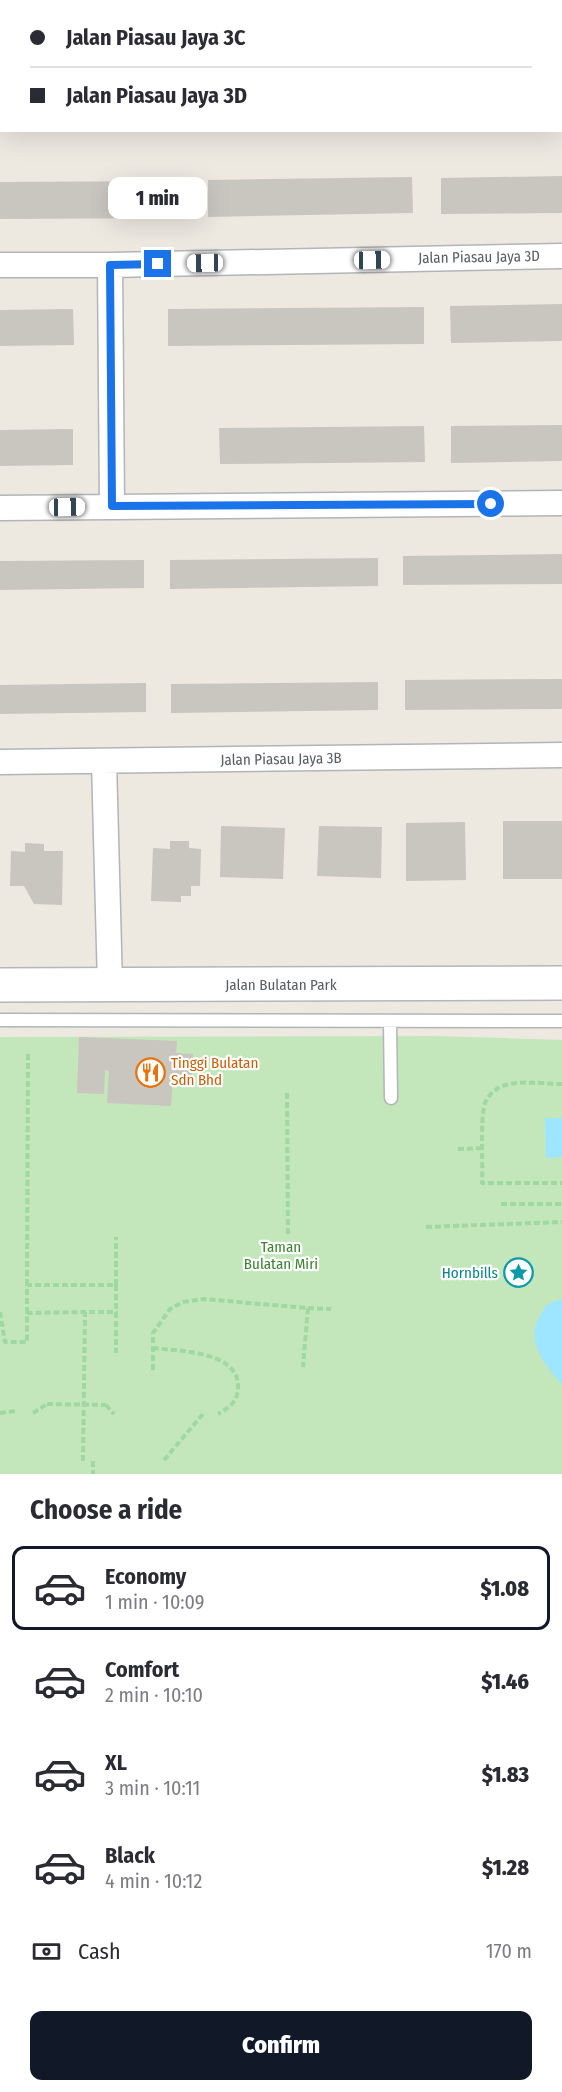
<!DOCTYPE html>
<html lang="en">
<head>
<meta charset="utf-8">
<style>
	:root { --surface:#fff; --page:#f2f2f3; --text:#2b2b33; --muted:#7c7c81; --line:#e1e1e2; --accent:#111827 }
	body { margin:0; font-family:"Fira Sans Condensed",sans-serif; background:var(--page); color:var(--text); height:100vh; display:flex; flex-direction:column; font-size:22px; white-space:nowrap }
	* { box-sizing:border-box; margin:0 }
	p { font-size:20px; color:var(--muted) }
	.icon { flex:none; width:33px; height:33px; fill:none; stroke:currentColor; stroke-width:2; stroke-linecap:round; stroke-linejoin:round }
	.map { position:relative; height:1474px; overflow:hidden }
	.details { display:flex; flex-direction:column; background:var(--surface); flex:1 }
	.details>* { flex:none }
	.top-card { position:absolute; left:0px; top:0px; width:562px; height:132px; box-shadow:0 6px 24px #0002; display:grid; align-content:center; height:132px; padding:0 30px; background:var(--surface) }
	.end { position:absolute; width:27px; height:27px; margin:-14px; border:8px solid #1a73e8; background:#fff; box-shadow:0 0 0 3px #fff }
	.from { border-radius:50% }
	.bubble { position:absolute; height:42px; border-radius:12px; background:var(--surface); box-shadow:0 6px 24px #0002; font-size:20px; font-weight:800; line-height:42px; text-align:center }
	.car { position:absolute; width:18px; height:36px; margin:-18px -9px; border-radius:8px; box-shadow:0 0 4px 2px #0007; background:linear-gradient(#fff 24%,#345 0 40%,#fff 0 76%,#345 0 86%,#fff 0) }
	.top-card b { display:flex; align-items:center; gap:21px; height:57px; font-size:22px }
	.top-card b+b { border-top:2px solid var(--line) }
	.top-card i { width:15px; height:15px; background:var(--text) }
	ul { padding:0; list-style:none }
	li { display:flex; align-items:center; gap:18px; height:84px; margin:0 12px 9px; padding:0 18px; border:3px solid transparent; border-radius:12px }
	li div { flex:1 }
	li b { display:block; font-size:22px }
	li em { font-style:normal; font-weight:800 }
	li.selected { border-color:var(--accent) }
	li>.icon { width:54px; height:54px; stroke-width:1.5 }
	h2 { padding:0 30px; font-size:27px; line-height:72px }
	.pay { display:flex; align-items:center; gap:15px; height:66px; padding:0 30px; font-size:22px }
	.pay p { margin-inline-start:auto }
	.primary-button { display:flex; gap:12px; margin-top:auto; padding:12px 30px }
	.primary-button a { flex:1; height:69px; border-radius:12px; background:var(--accent); color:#fff; font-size:24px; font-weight:800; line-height:69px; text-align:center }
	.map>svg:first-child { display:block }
</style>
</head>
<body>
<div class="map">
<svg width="562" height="1474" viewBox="0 0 562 1474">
	<rect width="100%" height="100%" fill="#ede8e0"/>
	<!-- green -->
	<path fill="#c3e6bb" d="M435,1036l127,4v434h-562v-437z"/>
	<!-- water -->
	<path fill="#9ee6ff" d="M545,1118h17v39l-16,1z
		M562,1299v85c-16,-16 -38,-45 -22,-68 2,-4 5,-9 8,-12 4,-2 10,-4 14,-5z"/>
	<!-- building -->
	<path fill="#c9c5bf" d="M562,176v37l-121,1v-36z
		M412,177l1,36 -205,4v-37z
		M181,181v37l-181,1v-37z
		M562,304v37l-111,2 -1,-37z
		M424,307v37l-256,2v-37z
		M73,309l1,36 -74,1v-36z
		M562,425v36l-111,2v-37z
		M424,426l1,36 -205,2 -1,-36z
		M73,429v36l-73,1v-36z
		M562,554v30l-159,1v-29z
		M378,558v28l-208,3v-29z
		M144,560v28l-144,2v-29z
		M562,679v30l-157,1v-30z
		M378,682v28l-207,3v-29z
		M146,683v29l-146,2v-29z
		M503,821h59v58h-59z
		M465,822l1,58 -60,1v-58z
		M221,826l64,2 -2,51 -63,-2z
		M319,826l63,1 -1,51 -64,-2z
		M170,841h19v7l12,1 -1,37h-9v10h-10v6l-30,-1 2,-53 17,1z
		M25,843l19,1v7h19l-1,54 -28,-1 -10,-18h-14l1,-35 14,1z
		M79,1037l98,4 -1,12 17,1 -1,21 -19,-1 -2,32 -64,-3 2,-32 -4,-1 -1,24 -27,-1z"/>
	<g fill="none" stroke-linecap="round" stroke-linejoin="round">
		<defs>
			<path id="lane" d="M133,0l1,2
				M367,2l2,-2
				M0,1020l562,1
				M390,1021l1,77"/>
			<path id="street" d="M0,265h110l452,-9
				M110,265l2,241
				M0,508l562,-5
				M0,762l562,-7
				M104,762l6,223"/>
			<path id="secondary" d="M0,985l562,-2"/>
		</defs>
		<!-- lane casing -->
		<use href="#lane" stroke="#b1b5b9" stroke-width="15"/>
		<!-- street casing -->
		<use href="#street" stroke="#b1b5b9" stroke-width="27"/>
		<!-- secondary casing -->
		<use href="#secondary" stroke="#b2b7bc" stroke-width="36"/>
		<!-- path -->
		<path stroke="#9ed8a3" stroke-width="4" stroke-dasharray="6 3" stroke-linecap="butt" d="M97,2l2,-2
			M562,1084c-18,0 -39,-4 -56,1 -9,2 -17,9 -21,18 -5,14 -2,62 -3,80h80
			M287,1093l1,142
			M458,1149l25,-1
			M501,1204h61
			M426,1227l136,-5
			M27,1285l1,-231
			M116,1285v-48
			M308,1308l23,1
			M0,1312l5,30h22v-29l58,-1
			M27,1313v-28h89v27
			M153,1348c25,3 84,3 85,37 1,16 -8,22 -20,29
			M153,1370v-37l17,-24 13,-7 20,-3 105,9 -5,59
			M106,1405l8,9
			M0,1413l16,-2
			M33,1413l14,-9
			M164,1460l39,-46
			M83,1461l2,-149h31v41
			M93,1461v13"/>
		<!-- lane -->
		<use href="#lane" stroke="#fff" stroke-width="12"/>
		<!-- street -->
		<use href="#street" stroke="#fff" stroke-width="24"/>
		<!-- secondary -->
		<use href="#secondary" stroke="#fff" stroke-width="33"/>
		<!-- path-bridge -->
		<path stroke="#9ed8a3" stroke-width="4" stroke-dasharray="6 3" stroke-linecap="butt" d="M47,1404l59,1"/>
	</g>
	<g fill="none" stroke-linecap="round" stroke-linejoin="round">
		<!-- route -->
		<path stroke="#1a73e8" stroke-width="8" d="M158,264l-48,1 2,241 379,-2"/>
	</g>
	<!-- icons -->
	<defs>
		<symbol id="restaurant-ring" viewBox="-11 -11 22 22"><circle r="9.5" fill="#fff" stroke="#e8710a" stroke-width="1.5"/><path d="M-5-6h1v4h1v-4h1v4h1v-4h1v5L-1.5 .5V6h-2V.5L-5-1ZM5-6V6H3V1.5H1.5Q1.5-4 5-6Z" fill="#e8710a"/></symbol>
		<symbol id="sight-ring" viewBox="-11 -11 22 22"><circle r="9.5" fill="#fff" stroke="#0f9aa8" stroke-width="1.5"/><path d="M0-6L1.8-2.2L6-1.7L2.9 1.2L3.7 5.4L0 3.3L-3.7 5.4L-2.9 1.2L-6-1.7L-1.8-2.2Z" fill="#0f9aa8"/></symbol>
	</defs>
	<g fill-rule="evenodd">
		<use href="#restaurant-ring" x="134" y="1056" width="33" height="33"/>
		<use href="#sight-ring" x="502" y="1256" width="33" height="33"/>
	</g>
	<g text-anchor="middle" stroke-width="4.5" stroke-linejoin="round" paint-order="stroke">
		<!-- street labels -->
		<g font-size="15" fill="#595e62" stroke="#fff">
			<text transform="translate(479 257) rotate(-1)" y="5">Jalan Piasau Jaya 3D</text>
			<text transform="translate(281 759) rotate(-1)" y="5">Jalan Piasau Jaya 3B</text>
			<text x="281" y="990">Jalan Bulatan Park</text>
		</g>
		<!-- food labels -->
		<g font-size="15" fill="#c56008" stroke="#fff" text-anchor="start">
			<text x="171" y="1068">Tinggi Bulatan<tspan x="171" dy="17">Sdn Bhd</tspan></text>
		</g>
		<!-- park labels -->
		<g font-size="15" fill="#3b8230" stroke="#fff">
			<text x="281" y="1252">Taman<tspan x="281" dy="17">Bulatan Miri</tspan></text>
		</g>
		<!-- culture labels -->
		<g font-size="15" fill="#0d838f" stroke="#fff" text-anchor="end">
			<text x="498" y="1278">Hornbills</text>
		</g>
	</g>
</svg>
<i class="end from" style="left:491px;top:504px"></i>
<i class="end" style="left:158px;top:264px"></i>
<div class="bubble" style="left:108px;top:177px;width:99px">1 min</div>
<i class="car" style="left:372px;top:260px;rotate:89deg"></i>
<i class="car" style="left:205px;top:263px;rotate:269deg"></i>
<i class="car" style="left:67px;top:507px;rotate:89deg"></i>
<div class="top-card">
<b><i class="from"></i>Jalan Piasau Jaya 3C</b>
<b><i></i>Jalan Piasau Jaya 3D</b>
</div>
</div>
<section class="details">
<h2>Choose a ride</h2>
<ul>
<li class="selected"><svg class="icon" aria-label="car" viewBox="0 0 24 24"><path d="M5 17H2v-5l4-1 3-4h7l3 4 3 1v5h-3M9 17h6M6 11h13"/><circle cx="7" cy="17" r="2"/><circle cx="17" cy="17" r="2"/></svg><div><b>Economy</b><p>1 min · 10:09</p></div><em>$1.08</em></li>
<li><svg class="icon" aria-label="car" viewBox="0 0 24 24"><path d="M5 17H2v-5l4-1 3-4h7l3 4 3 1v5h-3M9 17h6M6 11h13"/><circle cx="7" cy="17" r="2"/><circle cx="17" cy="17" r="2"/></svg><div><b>Comfort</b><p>2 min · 10:10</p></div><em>$1.46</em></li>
<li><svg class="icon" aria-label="car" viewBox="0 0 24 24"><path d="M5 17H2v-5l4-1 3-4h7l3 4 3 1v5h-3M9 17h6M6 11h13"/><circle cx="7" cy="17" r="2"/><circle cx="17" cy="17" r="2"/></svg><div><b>XL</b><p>3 min · 10:11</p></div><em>$1.83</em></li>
<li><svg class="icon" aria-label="car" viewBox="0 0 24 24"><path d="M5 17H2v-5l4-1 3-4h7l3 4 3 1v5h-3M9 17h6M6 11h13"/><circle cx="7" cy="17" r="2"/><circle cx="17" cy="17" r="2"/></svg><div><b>Black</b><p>4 min · 10:12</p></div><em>$1.28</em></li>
</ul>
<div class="pay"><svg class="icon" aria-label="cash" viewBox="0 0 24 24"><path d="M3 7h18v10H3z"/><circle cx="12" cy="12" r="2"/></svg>Cash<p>170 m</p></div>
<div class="primary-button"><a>Confirm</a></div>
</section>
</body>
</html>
